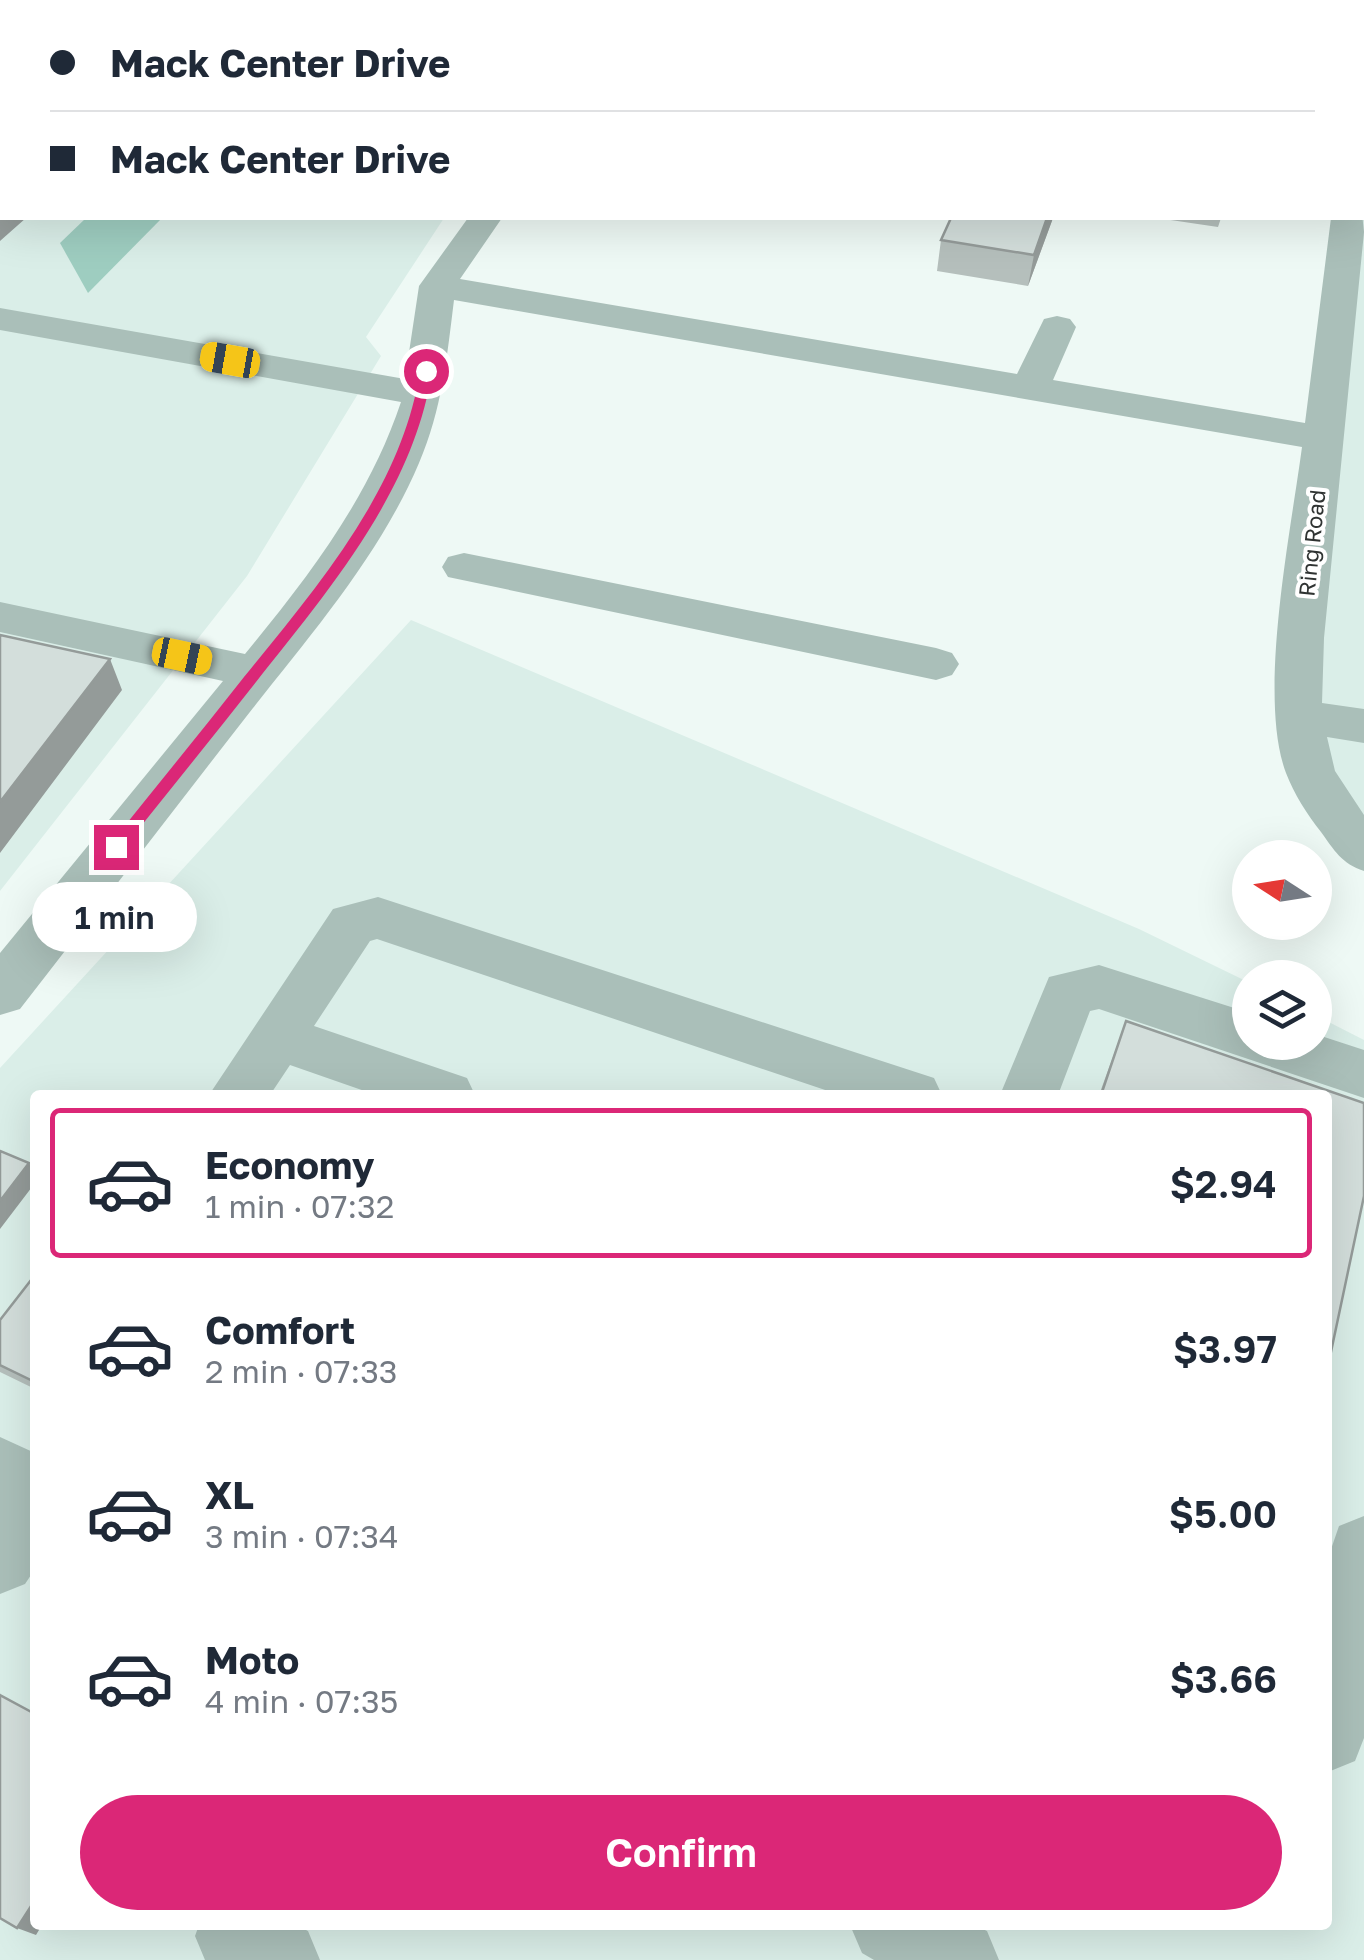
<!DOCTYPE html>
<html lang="en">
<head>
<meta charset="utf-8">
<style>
	:root { --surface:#fff; --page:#f6f6f7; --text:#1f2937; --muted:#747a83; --line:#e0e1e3; --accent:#db2777 }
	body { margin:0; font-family:"Golos Text",sans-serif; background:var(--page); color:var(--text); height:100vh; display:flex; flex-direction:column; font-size:38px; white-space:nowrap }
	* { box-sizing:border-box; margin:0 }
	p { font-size:32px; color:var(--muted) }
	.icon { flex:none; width:55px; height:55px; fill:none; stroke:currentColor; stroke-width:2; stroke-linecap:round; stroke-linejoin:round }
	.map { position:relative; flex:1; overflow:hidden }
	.side { position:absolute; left:30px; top:1090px; width:1302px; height:840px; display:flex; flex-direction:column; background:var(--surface); border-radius:10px; box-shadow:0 10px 40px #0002 }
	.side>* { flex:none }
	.guide { position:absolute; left:0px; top:0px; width:1365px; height:220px; box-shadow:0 10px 40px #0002; display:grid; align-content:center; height:220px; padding:0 50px; background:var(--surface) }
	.needle { width:65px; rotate:282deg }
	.tools { position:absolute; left:1232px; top:840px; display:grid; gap:20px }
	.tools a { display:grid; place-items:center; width:100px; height:100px; border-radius:50%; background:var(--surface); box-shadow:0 10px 40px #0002; font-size:50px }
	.end { position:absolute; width:45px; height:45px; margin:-22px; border:12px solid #db2777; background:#fff; box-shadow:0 0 0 5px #fff }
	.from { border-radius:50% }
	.bubble { position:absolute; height:70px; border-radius:35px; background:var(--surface); box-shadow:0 10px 40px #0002; font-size:32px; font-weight:600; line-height:70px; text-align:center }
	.car { position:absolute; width:30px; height:60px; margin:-30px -15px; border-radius:12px; box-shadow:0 0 8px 2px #0007; background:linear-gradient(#f5c518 24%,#345 0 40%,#f5c518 0 76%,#345 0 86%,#f5c518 0) }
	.guide b { display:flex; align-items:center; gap:35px; height:95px; font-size:38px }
	.guide b+b { border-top:2px solid var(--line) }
	.guide i { width:25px; height:25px; background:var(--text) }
	ul { padding:18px 0 0; list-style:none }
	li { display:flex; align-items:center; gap:30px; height:150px; margin:0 20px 15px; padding:0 30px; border:5px solid transparent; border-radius:10px }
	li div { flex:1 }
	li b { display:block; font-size:38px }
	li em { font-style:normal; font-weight:600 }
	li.on { border-color:var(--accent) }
	li>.icon { width:90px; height:90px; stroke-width:1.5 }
	.primary-button { display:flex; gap:20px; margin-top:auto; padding:20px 50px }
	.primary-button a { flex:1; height:115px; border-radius:60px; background:var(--accent); color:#fff; font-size:40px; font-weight:600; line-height:115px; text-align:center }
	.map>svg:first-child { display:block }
</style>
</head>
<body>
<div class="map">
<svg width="1364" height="1960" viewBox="0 0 1364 1960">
	<rect width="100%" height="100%" fill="#eef9f5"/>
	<!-- built -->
	<path fill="#daeee8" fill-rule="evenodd" d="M0,0h259l-257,2v216h442l-78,119 15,19 -134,220 -247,315z
		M1364,140v712l-15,-19 -48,-195 47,-420h14z
		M411,620l728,309 111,54v59h65v-27l49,25v920h-1364v-892zM35,1095h1293v830h-1293z"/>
	<!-- water -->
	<path fill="#9ecdc0" d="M86,218h76l-74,75 -28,-50z"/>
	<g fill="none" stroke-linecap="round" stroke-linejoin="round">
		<!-- minor -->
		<path fill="#aabfb9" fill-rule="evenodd" d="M1026,0l1,2 -32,-1 1,-1z
			M1302,0h50l2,2h-51z
			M1364,90v21h-2v-21z
			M1362,214l2,18 -40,406 -2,65 42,6v34l-37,-6 8,34 29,44v56c-22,-7 -30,-21 -43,-39 -14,-18 -27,-38 -35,-59 -29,-77 5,-242 16,-326l-848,-147c-7,56 -12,110 -35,163 -38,90 -106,169 -166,245 -78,100 -155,201 -233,301l-20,6v-62l223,-272 -223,-49v-30l245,52c64,-78 124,-156 156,-252l-401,-72v-22l405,71 14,-93 49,-68h34l-42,61 557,95 27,-55 13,-3 13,3 6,8 -23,53 252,43 26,-205h31z
			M464,553l472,95 16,5 7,11 -7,11 -16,5 -488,-103 -6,-10 6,-10z
			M378,897l556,181 8,17h-102l-463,-156 -7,2 -56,85 153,52 8,17h-99l-86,-30 -20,30h-61l124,-186z
			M1099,965l151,48v29h65v-8l49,16v48l-265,-89 -9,2 -32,84h-58l49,-118z
			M0,1437l35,16v116l-10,15 -25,10z
			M1364,1516v222l-9,23 -27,11v-214l11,-32z
			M199,1925h97l12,6 12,29h-115l-10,-24z
			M850,1925h124l13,6 12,29h-125l-12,-7z"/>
	</g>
	<!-- wall -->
	<path fill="#b5bfbc" d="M415,0h72l-2,2h-70z
		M1053,218l-25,68 -91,-15 4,-31z
		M1157,218h64l-3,9z
		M1126,1021l202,74h-229z
		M35,1275v114l-35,-17v-52z"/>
	<!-- shaded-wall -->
	<path fill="#949b99" d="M2,187v31h24l-26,23v-52z
		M1047,218h6l-25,68 6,-31z
		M110,659l12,31 -122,163v-51z
		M29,1163l6,9v11l-35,46v-28z
		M35,1900v25h7l-6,10 -19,-7z"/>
	<!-- building -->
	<path fill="#d3dedb" stroke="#949b99" stroke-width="2.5" d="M1026,0h6l18,2h-25z
		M1054,0h107l20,2h-128z
		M0,112l2,1v74l-2,2z
		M951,218h96l-13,37 -93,-15z
		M0,635l110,24 -110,143z
		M1126,1021l238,82v93l-36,170v-271h-227z
		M0,1151l29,12 -29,38z
		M35,1275v107l-35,-17v-45z
		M0,1695l35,19v186l-18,28 -17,-10z"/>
	<!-- route -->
	<path fill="#db2777" d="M426,368l6,3c-18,120 -104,220 -176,311 -45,57 -90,113 -135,169h-10v-8c44,-55 89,-110 133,-166 73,-90 158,-188 176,-306z"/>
	<g text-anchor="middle" stroke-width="8" stroke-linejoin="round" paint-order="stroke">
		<!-- far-street labels -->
		<g font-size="22" fill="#2f3332" stroke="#fff">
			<text transform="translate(1312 543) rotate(-84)" y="8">Ring Road</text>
		</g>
	</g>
</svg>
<div class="tools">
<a><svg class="needle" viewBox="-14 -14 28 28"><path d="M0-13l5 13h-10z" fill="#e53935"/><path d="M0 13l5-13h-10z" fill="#747a83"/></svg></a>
<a><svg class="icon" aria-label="layers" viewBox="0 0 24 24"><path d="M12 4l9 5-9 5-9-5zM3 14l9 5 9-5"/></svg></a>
</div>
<i class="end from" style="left:426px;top:371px"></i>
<i class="end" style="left:116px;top:847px"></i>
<div class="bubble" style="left:32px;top:882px;width:165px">1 min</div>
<i class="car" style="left:230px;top:360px;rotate:280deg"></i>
<i class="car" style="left:182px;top:656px;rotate:102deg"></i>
<div class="guide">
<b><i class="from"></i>Mack Center Drive</b>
<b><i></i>Mack Center Drive</b>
</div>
<section class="side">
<ul>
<li class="on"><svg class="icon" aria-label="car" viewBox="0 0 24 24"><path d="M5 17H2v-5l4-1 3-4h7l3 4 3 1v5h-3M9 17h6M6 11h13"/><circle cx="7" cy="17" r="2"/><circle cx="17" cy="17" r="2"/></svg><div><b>Economy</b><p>1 min · 07:32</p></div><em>$2.94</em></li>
<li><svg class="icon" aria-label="car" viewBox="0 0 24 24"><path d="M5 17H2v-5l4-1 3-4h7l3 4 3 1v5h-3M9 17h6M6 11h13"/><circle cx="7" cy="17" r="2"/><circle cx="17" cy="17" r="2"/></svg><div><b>Comfort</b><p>2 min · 07:33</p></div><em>$3.97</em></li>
<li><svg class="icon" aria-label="car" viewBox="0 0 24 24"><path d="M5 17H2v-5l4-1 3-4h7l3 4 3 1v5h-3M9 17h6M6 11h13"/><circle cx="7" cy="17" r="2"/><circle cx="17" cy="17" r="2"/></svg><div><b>XL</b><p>3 min · 07:34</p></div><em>$5.00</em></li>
<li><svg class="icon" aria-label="car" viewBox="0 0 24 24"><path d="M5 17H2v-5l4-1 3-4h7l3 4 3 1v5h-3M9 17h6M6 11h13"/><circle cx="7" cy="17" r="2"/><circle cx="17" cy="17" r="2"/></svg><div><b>Moto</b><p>4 min · 07:35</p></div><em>$3.66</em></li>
</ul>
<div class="primary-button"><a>Confirm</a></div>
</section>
</div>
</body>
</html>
